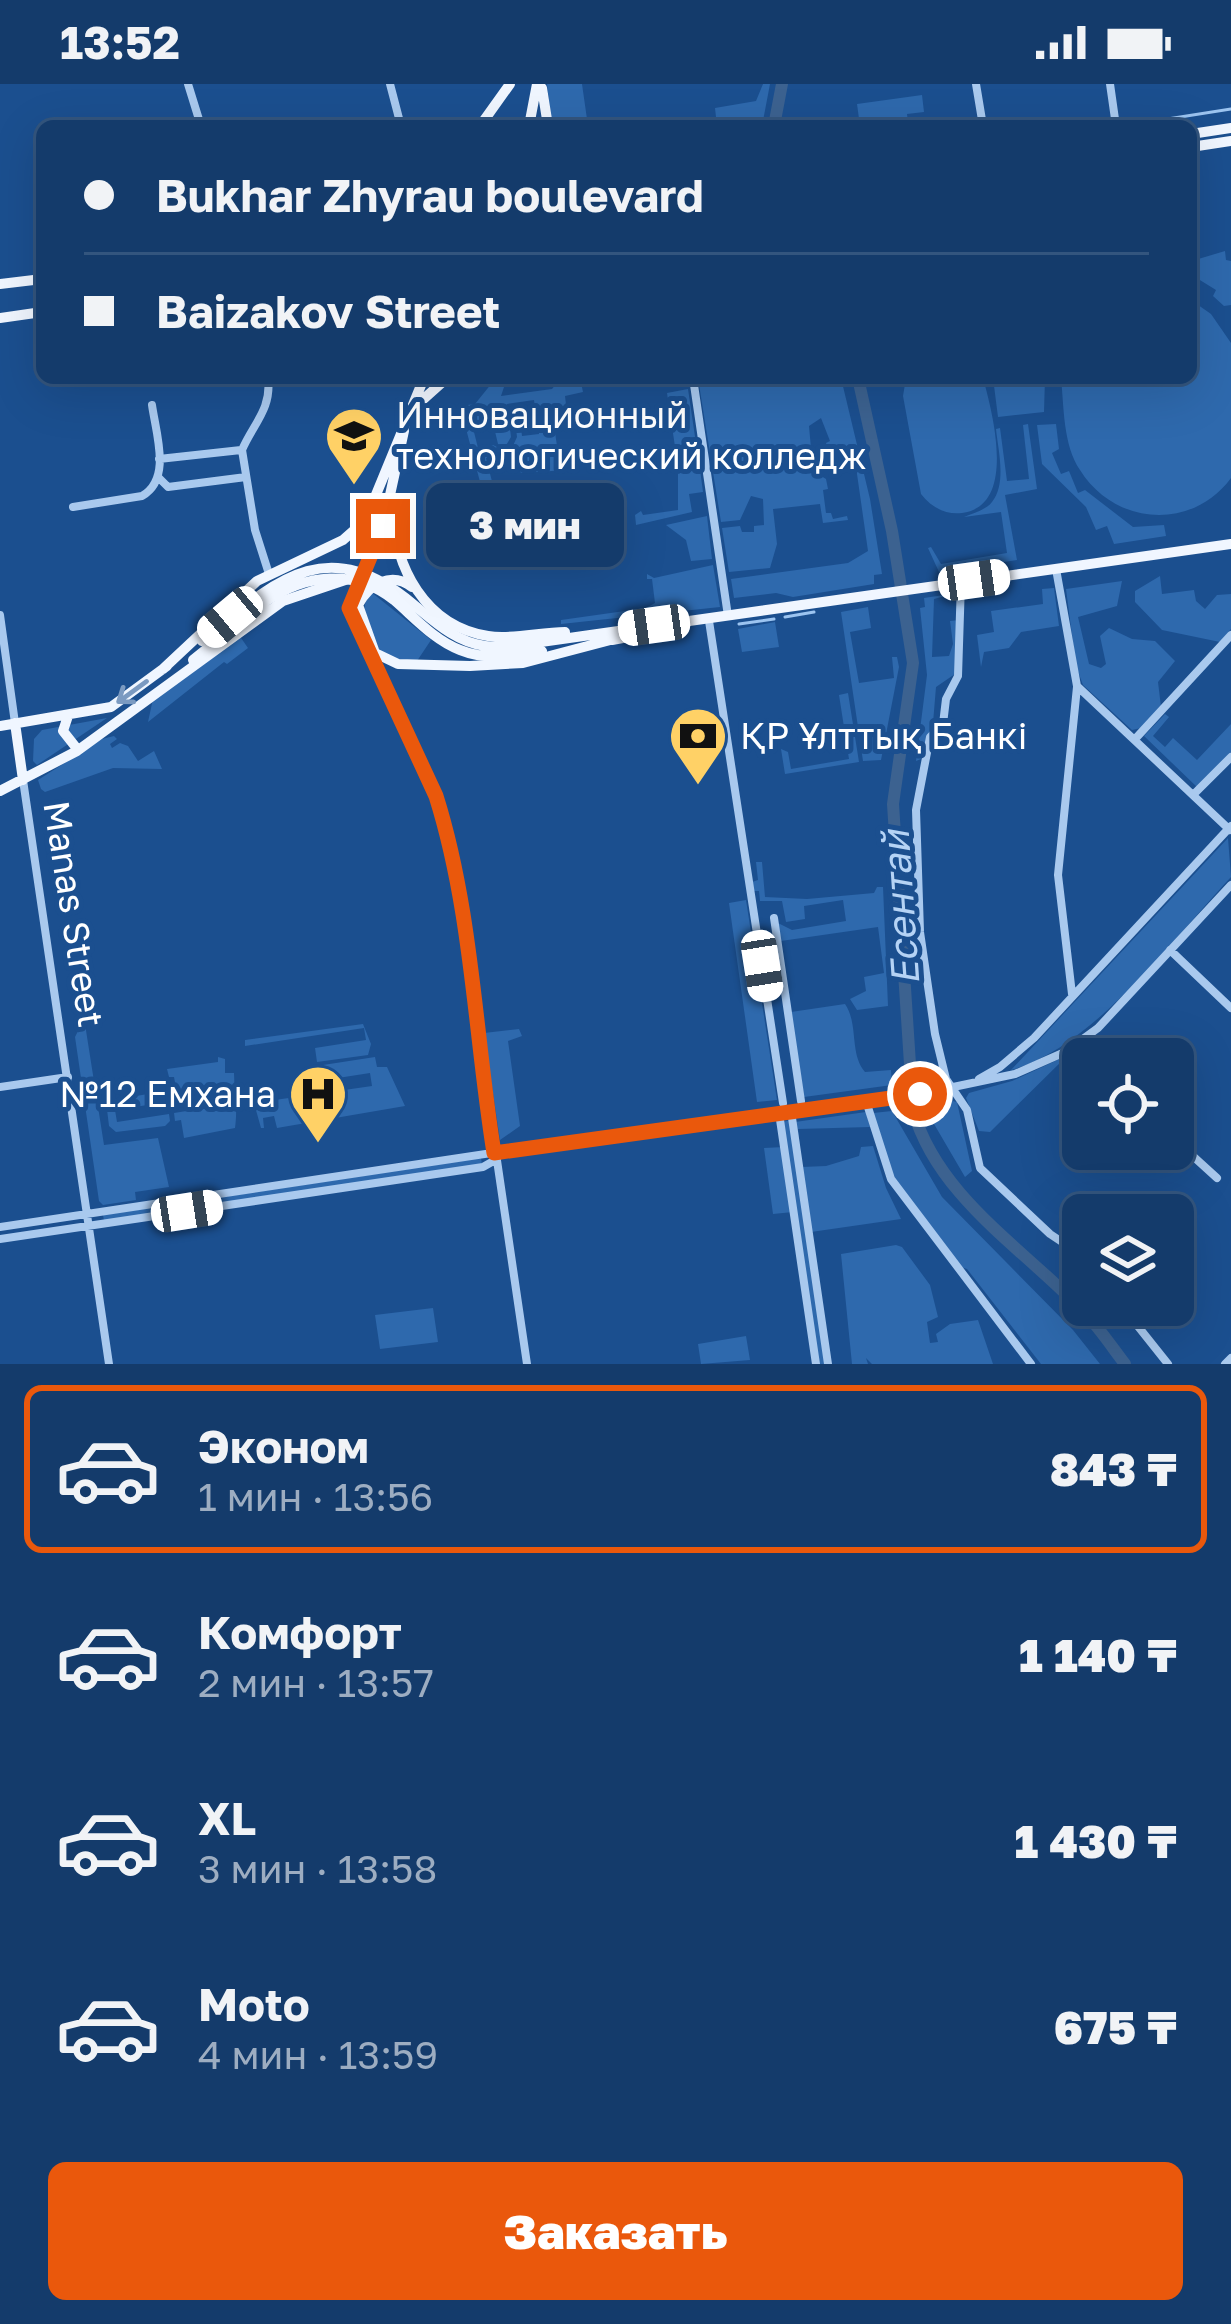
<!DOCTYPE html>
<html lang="ru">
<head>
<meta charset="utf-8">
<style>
	:root { --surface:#143b6b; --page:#214673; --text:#f1f3f6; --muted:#9dadc1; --line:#33557e; --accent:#ea580c }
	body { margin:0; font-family:"Golos Text",sans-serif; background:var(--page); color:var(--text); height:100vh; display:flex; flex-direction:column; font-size:45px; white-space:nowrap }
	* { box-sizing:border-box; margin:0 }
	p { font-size:39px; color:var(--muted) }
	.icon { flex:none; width:66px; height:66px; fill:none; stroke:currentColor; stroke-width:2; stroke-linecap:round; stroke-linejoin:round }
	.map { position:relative; height:1280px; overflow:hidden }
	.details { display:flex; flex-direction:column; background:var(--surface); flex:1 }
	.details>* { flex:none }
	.top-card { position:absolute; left:36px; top:36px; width:1161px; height:264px; border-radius:18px; box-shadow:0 12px 48px #0002,0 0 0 3px var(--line); display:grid; align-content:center; height:264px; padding:0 48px; background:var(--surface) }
	.fabs { position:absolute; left:1062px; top:954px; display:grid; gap:24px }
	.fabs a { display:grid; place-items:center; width:132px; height:132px; border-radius:18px; background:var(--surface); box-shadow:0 12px 48px #0002,0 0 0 3px var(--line); font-size:60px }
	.end { position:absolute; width:54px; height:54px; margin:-27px; border:15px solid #ea580c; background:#fff; box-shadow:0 0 0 6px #fff }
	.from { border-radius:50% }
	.bubble { position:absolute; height:84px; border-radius:18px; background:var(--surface); box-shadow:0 12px 48px #0002,0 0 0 3px var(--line); font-size:39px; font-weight:800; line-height:84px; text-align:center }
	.car { position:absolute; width:36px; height:72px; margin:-36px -18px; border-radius:15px; box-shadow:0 0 9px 3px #0007; background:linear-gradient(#fff 24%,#345 0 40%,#fff 0 76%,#345 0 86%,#fff 0) }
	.top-card b { display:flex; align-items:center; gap:42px; height:114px; font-size:45px }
	.top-card b+b { border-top:3px solid var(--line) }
	.top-card i { width:30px; height:30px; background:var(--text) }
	ul { padding:21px 0 0; list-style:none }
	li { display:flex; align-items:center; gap:36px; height:168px; margin:0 24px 18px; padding:0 24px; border:6px solid transparent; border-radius:18px }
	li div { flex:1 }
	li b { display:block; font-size:45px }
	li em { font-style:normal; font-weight:800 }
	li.current { border-color:var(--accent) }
	li>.icon { width:108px; height:108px; stroke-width:1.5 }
	.button { display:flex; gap:24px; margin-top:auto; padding:24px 48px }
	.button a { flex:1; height:138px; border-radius:18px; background:var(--accent); color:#fff; font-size:48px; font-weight:800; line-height:138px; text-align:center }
	.status { display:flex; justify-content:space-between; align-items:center; height:84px; padding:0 60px; background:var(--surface); direction:ltr }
	.status svg { height:33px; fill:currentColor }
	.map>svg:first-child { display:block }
</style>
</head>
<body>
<div class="status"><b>13:52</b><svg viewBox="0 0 49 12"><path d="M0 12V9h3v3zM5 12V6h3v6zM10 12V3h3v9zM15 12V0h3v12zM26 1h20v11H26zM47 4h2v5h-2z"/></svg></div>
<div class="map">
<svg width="1231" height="1280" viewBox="0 0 1231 1280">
	<rect width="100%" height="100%" fill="#1b4f8f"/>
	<!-- green -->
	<path fill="#2e69ad" d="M547,0h35l6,42h-36z
		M763,0h7l-8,42h-45l-2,-18 41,-7z
		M922,11l2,17 -17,2 1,9 -48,3 -3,-22z
		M1225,167l1,9 5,1v44l-7,1 -11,-10 3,-6 -21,-13v-17z
		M1191,216l20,14 20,29v135c-39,53 -116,48 -151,-8 -17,-25 -16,-63 -19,-92h130z
		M496,294h11l-6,18 51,-7 9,-11h19l3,14 -18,4 2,17 8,3 1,5 -22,4 6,42 7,3 -46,3 -10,-23 6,-13 -3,-25 5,-1 3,25 17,-2 -5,-34 -27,4 4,33 -6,10 -7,-3 -6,-25 -20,5 6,24 15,-3 10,5 -17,8 10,39h-12l-24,-91 15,-2z
		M698,294h143l29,121 12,75 -8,1v9l-81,13 -17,-4 -42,5 -3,-19 117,-16 20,-12 -15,-105 -25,5 -2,-8 4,-2 -9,-23 -12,8 4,45 13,8 2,10 -5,1 3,23h5l2,6 14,-3 1,4 -25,3 -3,-19 -47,5 4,35 -7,24 -41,4 -7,-44 18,-2 2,6h12v-6l10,-1 -1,-26 -12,-3 -11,24 -19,2z
		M906,294h77c10,36 34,128 -21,135 -17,2 -31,-6 -41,-19l-18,-98z
		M993,294h52l-1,34 -46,5z
		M688,305l10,68 -21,3 -10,-67z
		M1028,340l9,65 -32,6 12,65 -78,12 -11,-24 3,-1 10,17 66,-11 -6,-41 -37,5c9,-4 22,-7 28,-15 15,-19 6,-52 4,-73l4,-1 7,53 22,-2 -6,-54z
		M1056,340l3,25 -7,4 9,21 8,-3 9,22 7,-3 48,37 31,-2 2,11 -52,8 -7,-18 -11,4 -10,-23 -44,-43 -5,-39z
		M699,378l4,30 -14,2 3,18 -56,13 -1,-10 6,-4 2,4 35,-5v-42z
		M707,432l5,43 -21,2 -5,-21 -20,-15z
		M713,481l7,42 -159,17v-4l85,-12 9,-5 -3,-24h-5v-5l7,4z
		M1160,492l2,18 32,-4 2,11 9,8 12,-14 14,-1v35l-11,13 -58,-12 -27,-28v-11z
		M1122,497l-5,25 -39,11 11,47 12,4 5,-4 -6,-28 9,-8 23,11 23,2 20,20 -17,21 3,25 -20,21 -9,2 -49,-45 -7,-19 -10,-77z
		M1054,504l5,38 -38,6 -12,16 -25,4 -3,15 -4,-32 17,-3 -3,-21 52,-7 -1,-15z
		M371,508l60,48 -14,21c-7,0 -14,1 -21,-1 -26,-8 -42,-47 -25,-68z
		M957,509l-23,6 -2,58 17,-1 4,-12 -3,-23 9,-1 -4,54 -19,13 -3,36 -12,36 -5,2 11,-86 -7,-67 5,-1 -1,-9z
		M868,523l3,21 -21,4 9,51 35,-5 -2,-21h5l2,10 -18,93 -18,1 -22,-149z
		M775,538l4,25 -37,5 -4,-23z
		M239,551l9,13 -21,16 -3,-2 -76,60 5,-23z
		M848,609l11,69 -74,12 -4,-25 7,3 3,17 58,-10 -10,-64z
		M1165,630l4,3 -16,19 12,11 8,-9 24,22 34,-36v29l-33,35 -54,-52z
		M107,634l-70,47 -4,-4 1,-22 8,-9z
		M114,652l3,3 -7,5 2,4 8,-5 8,3 10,15 16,-10 8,18 -49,-1 -68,24 -4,-3 -3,-9 64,-41z
		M1228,754l3,39c-57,61 -138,171 -220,193z
		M756,778h6l3,35 42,2 67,-6 3,-6h6l5,119 -31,4 -7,-11 16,-8 -2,-14 20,-4 -6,-46 -97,14 -3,-18 14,7 54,-9 -3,-21 -39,6 1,13 -19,3 -4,-21h-22l-1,-10h-5l-2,-9 6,-2z
		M746,816l31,200 -20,2 -28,-199z
		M845,920c14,21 4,49 20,68l26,-2 1,15 -88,12 -13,-85z
		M85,940l19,121 54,-7 11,49 -34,5 1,8 -33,5 -4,-4 -24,-164 6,-12z
		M363,940l8,20 -3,11 -51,7 -2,-14 51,-8 -2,-12 -119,18v-6z
		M519,945l3,7 -14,5 12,85 -20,14 -16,-107z
		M1068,971l-78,77 -11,-1 -13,-33 3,-5 43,-12z
		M218,973l7,2v14h9c0,16 4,34 1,55l-51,10 -3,-18 -6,1 -1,-8 50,-8 -1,-11 -51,7 -1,-6 6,-2 -3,-16h-5l-2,-8 51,-7z
		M375,973l2,10h10l18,39 -128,22 -3,-12 -11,2 1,10h-3l-7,-25 118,-17 -2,-13 -45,7 -2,-15z
		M160,1008l7,10 -52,8 2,12 52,-8 1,7 -5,5 -49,6 -7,-6 -3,-25z
		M945,1015l12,3 15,69 -7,6 -38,-65 2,-11z
		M892,1027l50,86 131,133 27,34h-59l-74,-95 -9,-3 -67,-87 -18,-66z
		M866,1028l4,15 -72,2 4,38 24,-1 33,-10 2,-9 12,-1 13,42 15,31 -90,13 -16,-110z
		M792,1036l36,244h-12l-23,-152 -20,2 -9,-66 20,-1 -3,-25z
		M481,1074l1,6 -378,57 -1,-6z
		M896,1161l6,2 28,38 8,32 -11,5 3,21 8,-1 -2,-8 14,-10 28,-4 15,44h-121l-6,-6 2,6h-16l-11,-110z
		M433,1224l5,34 -58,7 -5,-34z
		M746,1252l4,24 -49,4 -3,-20z"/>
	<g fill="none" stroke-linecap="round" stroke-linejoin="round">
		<!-- stream -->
		<path stroke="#9cc4f0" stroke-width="3" d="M1123,42l108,-17
			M785,533l29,-5
			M739,540l35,-5"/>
		<!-- river -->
		<path stroke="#3c6290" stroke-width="12" d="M774,42l8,-42
			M858,294l34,153 21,132 -20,141 20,306c25,88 113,140 172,203 15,16 27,34 40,51"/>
		<!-- minor -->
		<path stroke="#a9c9ee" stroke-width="8" d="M188,0l13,42
			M390,0l11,42
			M976,0l7,42
			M1110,0l6,42
			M268,294c4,31 -15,46 -26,72l13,80 14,44
			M693,294l35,238
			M159,375l82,-9
			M159,394l9,9 78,-10
			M73,423l69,-11c30,-17 14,-62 10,-91
			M1056,485l21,117 153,144
			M360,497l-10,30 87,185 14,52 76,516
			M961,498l-3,94 -12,23 -3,25 -13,13 -14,73 4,122 15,102 11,45 21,31 13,58 70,66 33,22
			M0,531l15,108
			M709,537l74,482
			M1136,654l95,-103
			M23,696l86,584
			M1193,711l38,-38
			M774,834l27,183
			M1170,866l61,58
			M1072,910l-14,-119 19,-188
			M1075,962l13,13
			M979,995l21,-12 34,-29 197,-212
			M0,1003l68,-10
			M866,1017l25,78 140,185
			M791,1027l37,253
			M779,1029l37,251
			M1173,1054l44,40
			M0,1143l572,-86 348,-47 95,-20 50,-22 33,-24 133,-143
			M0,1155l483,-72 14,-8
			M1121,1221l47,59
			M1225,1280l6,-6"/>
		<!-- major -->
		<path stroke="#f0f6ff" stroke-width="10" d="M542,4l6,38
			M480,42l30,-42
			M492,42l8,-3 11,3
			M529,42l8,-42
			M1191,50l40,-6
			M1191,63l40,-6
			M0,200l42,-5
			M0,234l42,-6
			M418,320l29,-26
			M393,425c1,58 32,117 95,127 25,4 52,-4 77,-4
			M412,503c-21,-16 -43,-3 -54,18l17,48 23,11 72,2 53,-3 95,-25
			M612,556l70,-13
			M541,558l690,-98
			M193,576l72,-58
			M163,585l94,-88 86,-41 17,-15 13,-23 51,-124
			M68,632l-5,15 15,19
			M15,639l8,57
			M0,642l111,-19 56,-41
			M0,707l77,-40 206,-150 80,-27 20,-47 21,-96"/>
		<!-- major-bridge -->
		<path stroke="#f0f6ff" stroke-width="10" d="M265,518c40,-28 89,-34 129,-2 21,18 40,40 66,50 27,11 55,6 82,1
			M202,557c73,-60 124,-110 211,-37 22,18 43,38 72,42 18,3 38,-2 56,-4"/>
	</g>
	<!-- one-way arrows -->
	<defs><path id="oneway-shaft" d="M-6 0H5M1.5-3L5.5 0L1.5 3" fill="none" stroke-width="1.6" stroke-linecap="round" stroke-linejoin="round" transform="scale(3)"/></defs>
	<use stroke="#7b9ac1" href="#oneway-shaft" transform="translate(132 608) rotate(144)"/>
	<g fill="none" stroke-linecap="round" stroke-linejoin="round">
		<!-- route -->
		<path stroke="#ea580c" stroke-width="15" d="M383,442l-34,82 87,188c36,114 39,239 58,357l426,-59"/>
	</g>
	<!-- icons -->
	<defs>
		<symbol id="university-pin" viewBox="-11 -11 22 30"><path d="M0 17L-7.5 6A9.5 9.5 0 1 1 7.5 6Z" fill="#ffd166" stroke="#1b4f8f"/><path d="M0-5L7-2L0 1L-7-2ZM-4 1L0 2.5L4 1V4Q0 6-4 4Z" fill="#111"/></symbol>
		<symbol id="bank-pin" viewBox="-11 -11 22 30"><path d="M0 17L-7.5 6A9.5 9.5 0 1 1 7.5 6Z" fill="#ffd166" stroke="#1b4f8f"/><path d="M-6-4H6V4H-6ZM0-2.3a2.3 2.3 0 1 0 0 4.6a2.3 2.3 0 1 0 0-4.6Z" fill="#111"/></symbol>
		<symbol id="hospital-pin" viewBox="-11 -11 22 30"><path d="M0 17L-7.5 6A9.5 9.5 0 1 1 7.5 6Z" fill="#ffd166" stroke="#1b4f8f"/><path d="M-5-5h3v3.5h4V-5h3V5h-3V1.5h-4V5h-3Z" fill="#111"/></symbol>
	</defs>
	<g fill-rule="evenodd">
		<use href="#university-pin" x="321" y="319" width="66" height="90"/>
		<use href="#bank-pin" x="665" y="619" width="66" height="90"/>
		<use href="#hospital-pin" x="285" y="977" width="66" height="90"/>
	</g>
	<g text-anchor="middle" stroke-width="10" stroke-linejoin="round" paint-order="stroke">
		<!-- poi labels -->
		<g font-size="36" fill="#fff" stroke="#1b4f8f" text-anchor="start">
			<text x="396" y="344">Инновационный<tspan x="396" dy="41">технологический колледж</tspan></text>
			<text x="740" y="665">ҚР Ұлттық Банкі</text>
			<text x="276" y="1023" text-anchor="end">№12 Емхана</text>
		</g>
		<!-- street labels -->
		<g font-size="36" fill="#fff" stroke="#1b4f8f">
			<text transform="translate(74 830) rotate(81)" y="13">Manas Street</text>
		</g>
		<!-- water labels -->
		<g font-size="39" font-style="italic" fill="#b5d3f5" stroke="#1b4f8f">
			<text transform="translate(900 824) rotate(-94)" y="14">Есентай</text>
		</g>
	</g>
</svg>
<div class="fabs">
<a><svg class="icon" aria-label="locate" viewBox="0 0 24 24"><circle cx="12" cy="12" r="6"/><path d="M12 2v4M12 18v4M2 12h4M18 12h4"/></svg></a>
<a><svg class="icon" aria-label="layers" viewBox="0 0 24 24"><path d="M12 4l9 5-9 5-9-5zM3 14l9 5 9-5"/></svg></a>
</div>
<i class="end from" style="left:920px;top:1010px"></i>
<i class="end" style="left:383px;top:442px"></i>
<div class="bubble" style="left:426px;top:399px;width:198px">3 мин</div>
<i class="car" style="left:974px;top:496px;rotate:82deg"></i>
<i class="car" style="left:230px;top:533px;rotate:230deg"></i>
<i class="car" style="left:654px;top:541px;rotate:262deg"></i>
<i class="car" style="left:762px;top:882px;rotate:171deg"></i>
<i class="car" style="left:187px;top:1127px;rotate:81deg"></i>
<div class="top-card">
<b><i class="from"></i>Bukhar Zhyrau boulevard</b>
<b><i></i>Baizakov Street</b>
</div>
</div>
<section class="details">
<ul>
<li class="current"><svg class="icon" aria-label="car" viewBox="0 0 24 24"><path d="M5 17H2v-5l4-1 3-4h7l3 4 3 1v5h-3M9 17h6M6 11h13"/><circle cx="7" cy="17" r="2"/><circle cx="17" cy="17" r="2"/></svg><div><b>Эконом</b><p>1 мин · 13:56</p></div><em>843 ₸</em></li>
<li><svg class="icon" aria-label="car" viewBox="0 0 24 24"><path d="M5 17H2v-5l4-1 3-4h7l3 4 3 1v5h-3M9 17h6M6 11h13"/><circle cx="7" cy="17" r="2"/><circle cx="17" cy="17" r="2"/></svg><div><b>Комфорт</b><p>2 мин · 13:57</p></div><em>1 140 ₸</em></li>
<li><svg class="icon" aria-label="car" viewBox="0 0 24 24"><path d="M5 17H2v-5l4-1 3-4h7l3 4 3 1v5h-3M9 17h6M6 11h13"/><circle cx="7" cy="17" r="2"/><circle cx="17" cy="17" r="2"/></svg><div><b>XL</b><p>3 мин · 13:58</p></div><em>1 430 ₸</em></li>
<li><svg class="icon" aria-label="car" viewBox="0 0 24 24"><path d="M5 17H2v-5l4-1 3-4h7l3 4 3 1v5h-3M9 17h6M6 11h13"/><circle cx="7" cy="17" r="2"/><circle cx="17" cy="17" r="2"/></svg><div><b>Moto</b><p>4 мин · 13:59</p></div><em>675 ₸</em></li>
</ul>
<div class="button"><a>Заказать</a></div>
</section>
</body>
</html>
